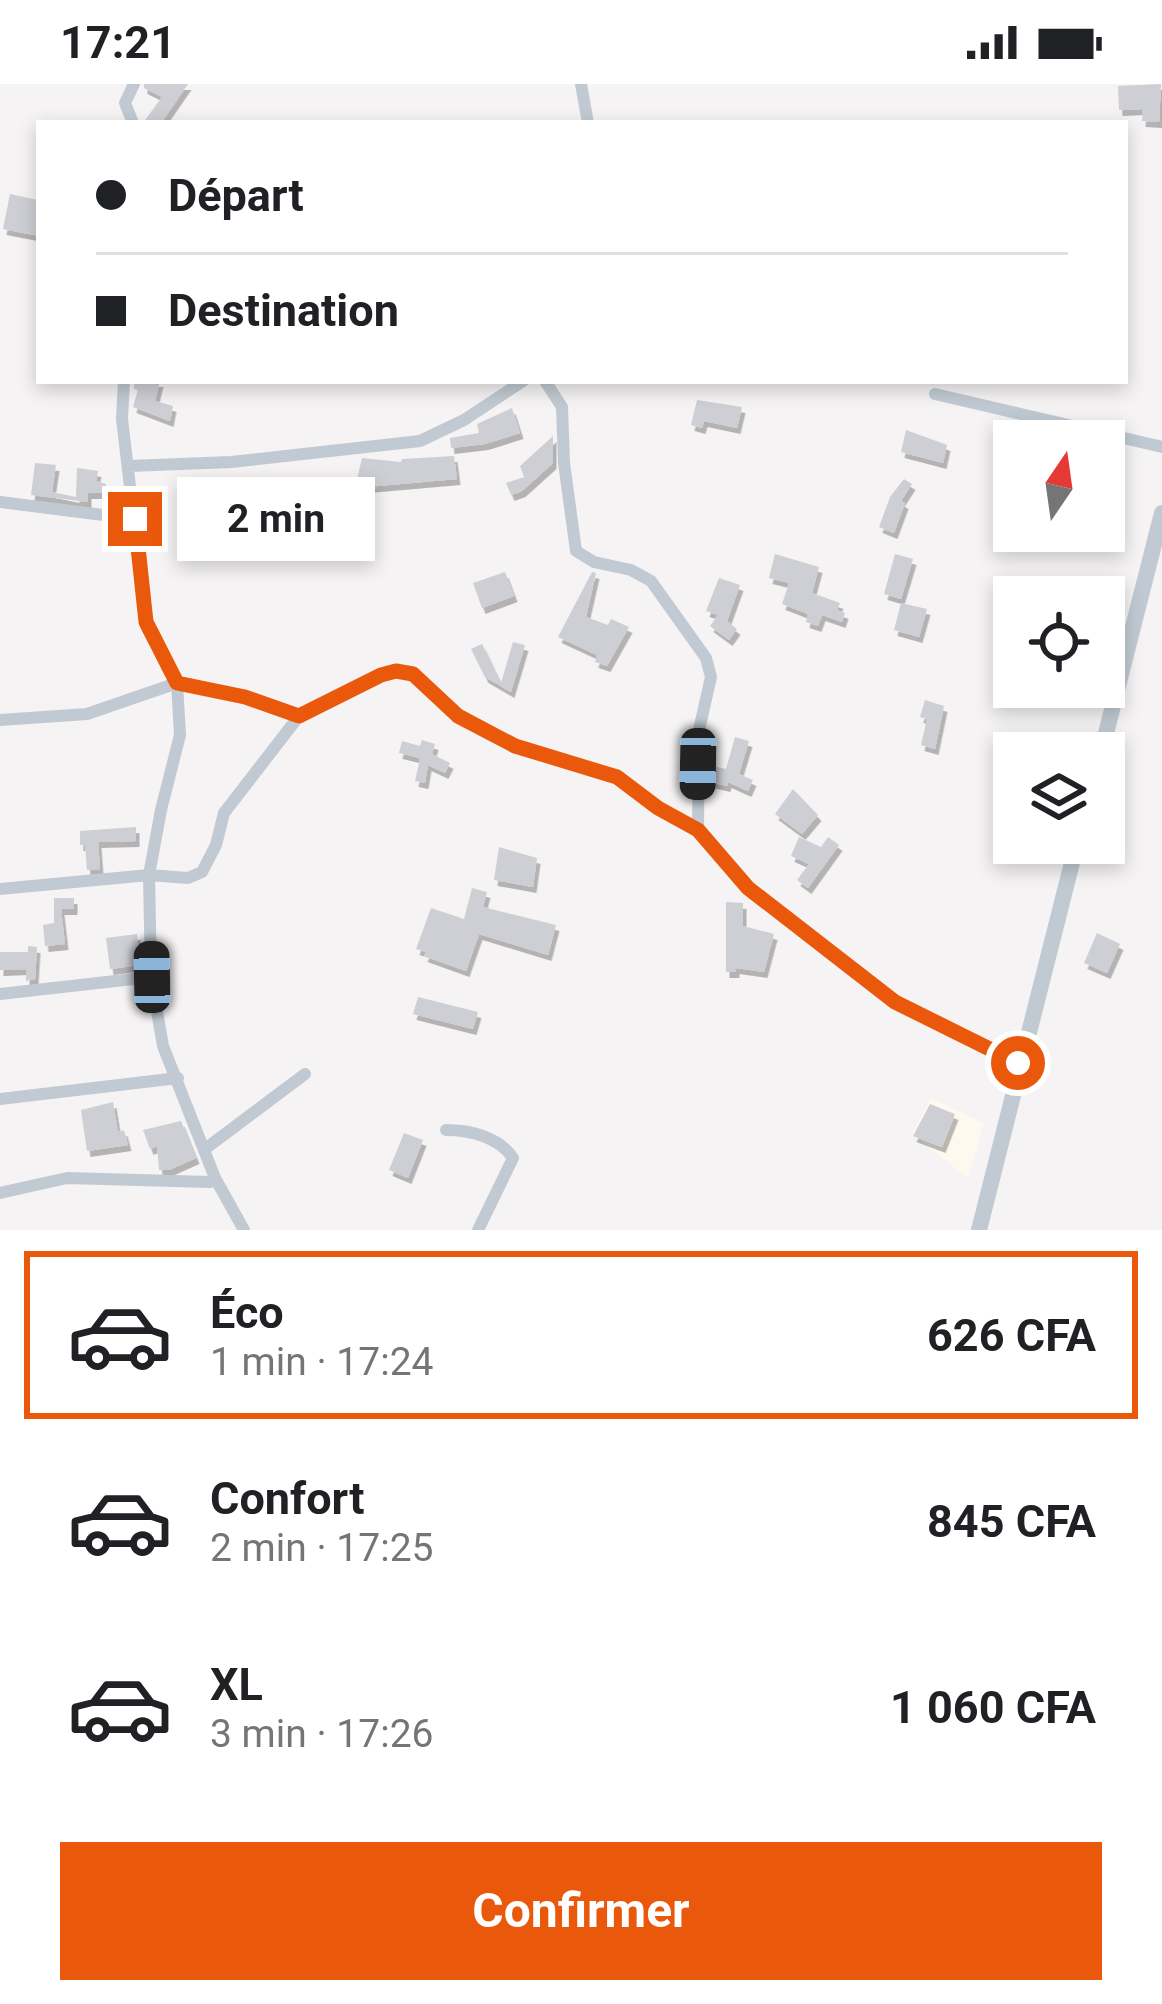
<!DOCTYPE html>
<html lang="fr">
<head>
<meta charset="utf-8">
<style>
	:root { --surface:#fff; --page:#f6f6f6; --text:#202124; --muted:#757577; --line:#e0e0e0; --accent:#ea580c }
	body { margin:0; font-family:Roboto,sans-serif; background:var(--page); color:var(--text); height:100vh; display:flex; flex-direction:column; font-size:45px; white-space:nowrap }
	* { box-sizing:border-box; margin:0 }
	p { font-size:39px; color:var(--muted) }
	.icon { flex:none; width:66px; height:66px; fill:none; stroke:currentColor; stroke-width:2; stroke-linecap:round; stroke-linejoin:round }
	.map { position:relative; height:1146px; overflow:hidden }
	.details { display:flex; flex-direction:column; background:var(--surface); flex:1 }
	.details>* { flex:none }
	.banner { position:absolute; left:36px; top:36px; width:1092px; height:264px; border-radius:0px; box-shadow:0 6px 18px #0003; display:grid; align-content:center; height:264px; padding:0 60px; background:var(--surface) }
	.needle { width:78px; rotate:13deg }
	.fabs { position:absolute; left:993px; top:336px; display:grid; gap:24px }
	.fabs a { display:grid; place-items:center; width:132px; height:132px; border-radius:0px; background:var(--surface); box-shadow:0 6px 18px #0003; font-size:60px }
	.end { position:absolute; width:54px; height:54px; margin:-27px; border:15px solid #ea580c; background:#fff; box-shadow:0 0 0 6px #fff }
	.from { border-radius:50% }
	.bubble { position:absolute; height:84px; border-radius:0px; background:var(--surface); box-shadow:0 6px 18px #0003; font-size:39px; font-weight:700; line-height:84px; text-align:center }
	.car { position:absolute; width:36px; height:72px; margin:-36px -18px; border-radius:15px; box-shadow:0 0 9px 3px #0007; background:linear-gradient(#222 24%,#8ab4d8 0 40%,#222 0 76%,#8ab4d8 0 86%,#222 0) }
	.banner b { display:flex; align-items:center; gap:42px; height:114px; font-size:45px }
	.banner b+b { border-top:3px solid var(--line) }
	.banner i { width:30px; height:30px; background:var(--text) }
	ul { padding:21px 0 0; list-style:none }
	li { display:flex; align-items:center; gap:36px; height:168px; margin:0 24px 18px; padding:0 36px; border:6px solid transparent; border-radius:0px }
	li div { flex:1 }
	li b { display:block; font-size:45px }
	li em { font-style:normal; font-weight:700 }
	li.current { border-color:var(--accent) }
	li>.icon { width:108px; height:108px; stroke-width:1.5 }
	.primary-button { display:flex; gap:24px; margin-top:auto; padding:24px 60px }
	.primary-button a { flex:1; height:138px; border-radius:0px; background:var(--accent); color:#fff; font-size:48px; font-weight:700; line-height:138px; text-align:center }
	.status { display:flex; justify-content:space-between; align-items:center; height:84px; padding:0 60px; background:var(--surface); direction:ltr }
	.status svg { height:33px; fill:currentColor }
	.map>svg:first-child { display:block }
</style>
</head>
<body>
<div class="status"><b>17:21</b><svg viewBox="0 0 49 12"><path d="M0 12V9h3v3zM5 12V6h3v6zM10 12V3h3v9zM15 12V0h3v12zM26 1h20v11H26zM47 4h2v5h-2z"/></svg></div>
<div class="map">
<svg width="1162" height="1146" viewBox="0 0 1162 1146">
	<defs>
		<filter id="shadow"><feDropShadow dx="3.5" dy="6" stdDeviation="0" flood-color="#0004"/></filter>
	</defs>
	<rect width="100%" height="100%" fill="#f5f3f3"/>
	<!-- commercial -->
	<path fill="#fdf9ef" d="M931,1014l53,25 -16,56 -56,-46z"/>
	<!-- building -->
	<path fill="#cdcfd5" filter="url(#shadow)" d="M144,0h44l-27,39h-18l19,-26 -18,-9z
		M1161,0l-2,38 -17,-1 1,-12 -24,1 -1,-24z
		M10,110l28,6 1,36 -36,-7z
		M134,297h26l-5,20 18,5 -3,15 -37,-14 5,-17 -4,-1z
		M697,316l45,7 -5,21 -33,-7 -2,7 -11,-3z
		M512,324l8,25 -35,11 -34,4 -1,-10 29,-5 -2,-9z
		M906,346l41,15 -4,18 -42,-11z
		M553,352v27l-31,28 -11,4 -5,-12 18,-6 -4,-11z
		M454,372l3,23 -102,9 7,-30 39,4 1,-3z
		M35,379l21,2 -4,27 24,5 1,-29 21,3 -2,10 10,3v9h-18v9l-57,-7z
		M904,395l8,5 -11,17 4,2 -11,30 -15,-6 11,-30z
		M775,470l44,13 -7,26 28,10 -3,7 8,3 -3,9 -20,-7 -4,11 -12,-4 2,-8 -26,-10 7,-21 -20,-5z
		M895,470l18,5 -12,40 -17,-5z
		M505,488l9,24 -32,12 -9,-25z
		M592,488l4,1 -10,44 22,8 3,-6 18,8 -22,39 -12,-4 2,-7 -39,-18z
		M719,494l21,7 -13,36 10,8 -8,11 -19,-14 8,-11 -12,-4z
		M901,519l26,6 -8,28 -25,-7z
		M513,558l12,3 -14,47 -26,-15 -14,-28 11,-5 19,39z
		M925,616l19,6 -9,43 -14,-4 6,-26 -7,-2z
		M735,653l14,4 -10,33 14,6 -5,11 -20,-9 -1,4 -18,-4v-17l17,4z
		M422,656l13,4 -3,10 18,9 -5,10 -17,-8 -3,18 -10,-2 5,-23 -21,-5 3,-12 18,5z
		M793,705l25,26 -16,19 -27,-20z
		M136,743v14l-38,1 2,27 -13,1 -2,-25h-5v-14z
		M799,753l22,10 7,-10 11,8 -31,43 -11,-8 12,-16 -18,-8z
		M499,763l38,11 -4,29 -39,-7z
		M472,804l15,4 -4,15 73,18 -8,30 -69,-21 -13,37 -42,-15 2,-4 -10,-3 15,-41 33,11z
		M54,814h20v11h-13l4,35 -20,2 -2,-21 11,-2z
		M726,818l17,1v23l31,8 -10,38 -28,-4v4h-10z
		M1097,849l23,11 -13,29 -23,-10z
		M137,850l3,31 -30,4 -4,-31z
		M28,862l9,1 -2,32 -9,2v-12l-26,1v-18h28z
		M418,913l60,15 -5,17 -60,-15z
		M113,1018l5,30 6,-2 4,15 -41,6 -6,-41z
		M930,1020l25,10 -13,33 -29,-11z
		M181,1037l15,37 -27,12h-10l-2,-24 -7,3 -7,-19z
		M404,1049l19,7 -15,38 -19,-8z"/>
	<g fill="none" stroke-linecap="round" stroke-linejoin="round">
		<!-- minor -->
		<path stroke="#c1cad2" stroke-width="12" d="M581,0l7,39
			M133,39l-8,-20 9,-19
			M124,297l-2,38 24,203 31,61 68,14 54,19 82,-41 15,-4 17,4 44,41 58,30 102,31 41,31 40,22
			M545,297l17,26 2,56 12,88 18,11 37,8 20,11 55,77 5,19 -12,53 -1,100 49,58 148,114 123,61
			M935,310l227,53
			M129,382l102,-4 189,-21 44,-21 59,-39
			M0,418l135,17
			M0,636l87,-6 90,-31 3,52 -19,75 -12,65 2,102 12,69 52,132 -5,4 -143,-4 -67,15
			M0,805l149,-14 39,3 14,-6 14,-27 8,-32 75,-97
			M0,910l151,-17
			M0,1015l178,-21
			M446,1046c24,0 53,7 67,28l-35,72
			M205,1065l100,-75
			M215,1094l29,52"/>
		<!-- tertiary -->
		<path stroke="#c1cad2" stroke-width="16" d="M1101,669l61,-240
			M979,1146l98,-387"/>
	</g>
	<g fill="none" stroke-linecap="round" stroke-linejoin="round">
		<!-- route -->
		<path stroke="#ea580c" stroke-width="15" d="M135,435l11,103 31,61 68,14 54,19 82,-41 15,-4 17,3 45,42 57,30 102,31 41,31 40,22 50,58 147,114 123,61"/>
	</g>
</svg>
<div class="fabs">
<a><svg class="needle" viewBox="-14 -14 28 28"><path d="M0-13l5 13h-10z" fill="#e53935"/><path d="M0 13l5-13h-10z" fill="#757577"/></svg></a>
<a><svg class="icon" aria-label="locate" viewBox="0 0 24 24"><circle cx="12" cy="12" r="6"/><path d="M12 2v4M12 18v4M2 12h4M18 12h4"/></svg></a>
<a><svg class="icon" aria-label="layers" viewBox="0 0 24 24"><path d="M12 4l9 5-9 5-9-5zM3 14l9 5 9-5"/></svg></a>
</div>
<i class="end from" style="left:1018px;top:979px"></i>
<i class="end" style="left:135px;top:435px"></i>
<div class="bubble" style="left:177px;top:393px;width:198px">2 min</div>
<i class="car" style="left:698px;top:680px;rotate:181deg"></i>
<i class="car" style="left:152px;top:893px;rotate:359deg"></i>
<div class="banner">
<b><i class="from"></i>Départ</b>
<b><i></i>Destination</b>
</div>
</div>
<section class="details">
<ul>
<li class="current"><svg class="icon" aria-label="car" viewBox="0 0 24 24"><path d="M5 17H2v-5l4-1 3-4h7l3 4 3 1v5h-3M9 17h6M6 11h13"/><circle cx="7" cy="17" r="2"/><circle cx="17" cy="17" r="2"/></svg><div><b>Éco</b><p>1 min · 17:24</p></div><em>626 CFA</em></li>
<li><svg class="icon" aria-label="car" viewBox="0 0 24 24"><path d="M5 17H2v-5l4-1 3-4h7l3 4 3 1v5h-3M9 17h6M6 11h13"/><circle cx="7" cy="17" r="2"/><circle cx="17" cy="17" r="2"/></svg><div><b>Confort</b><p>2 min · 17:25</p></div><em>845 CFA</em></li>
<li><svg class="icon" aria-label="car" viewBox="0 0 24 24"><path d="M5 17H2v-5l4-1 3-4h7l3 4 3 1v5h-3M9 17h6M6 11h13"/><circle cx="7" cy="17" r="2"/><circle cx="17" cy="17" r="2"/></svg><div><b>XL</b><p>3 min · 17:26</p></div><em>1 060 CFA</em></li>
</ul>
<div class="primary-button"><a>Confirmer</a></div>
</section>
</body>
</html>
